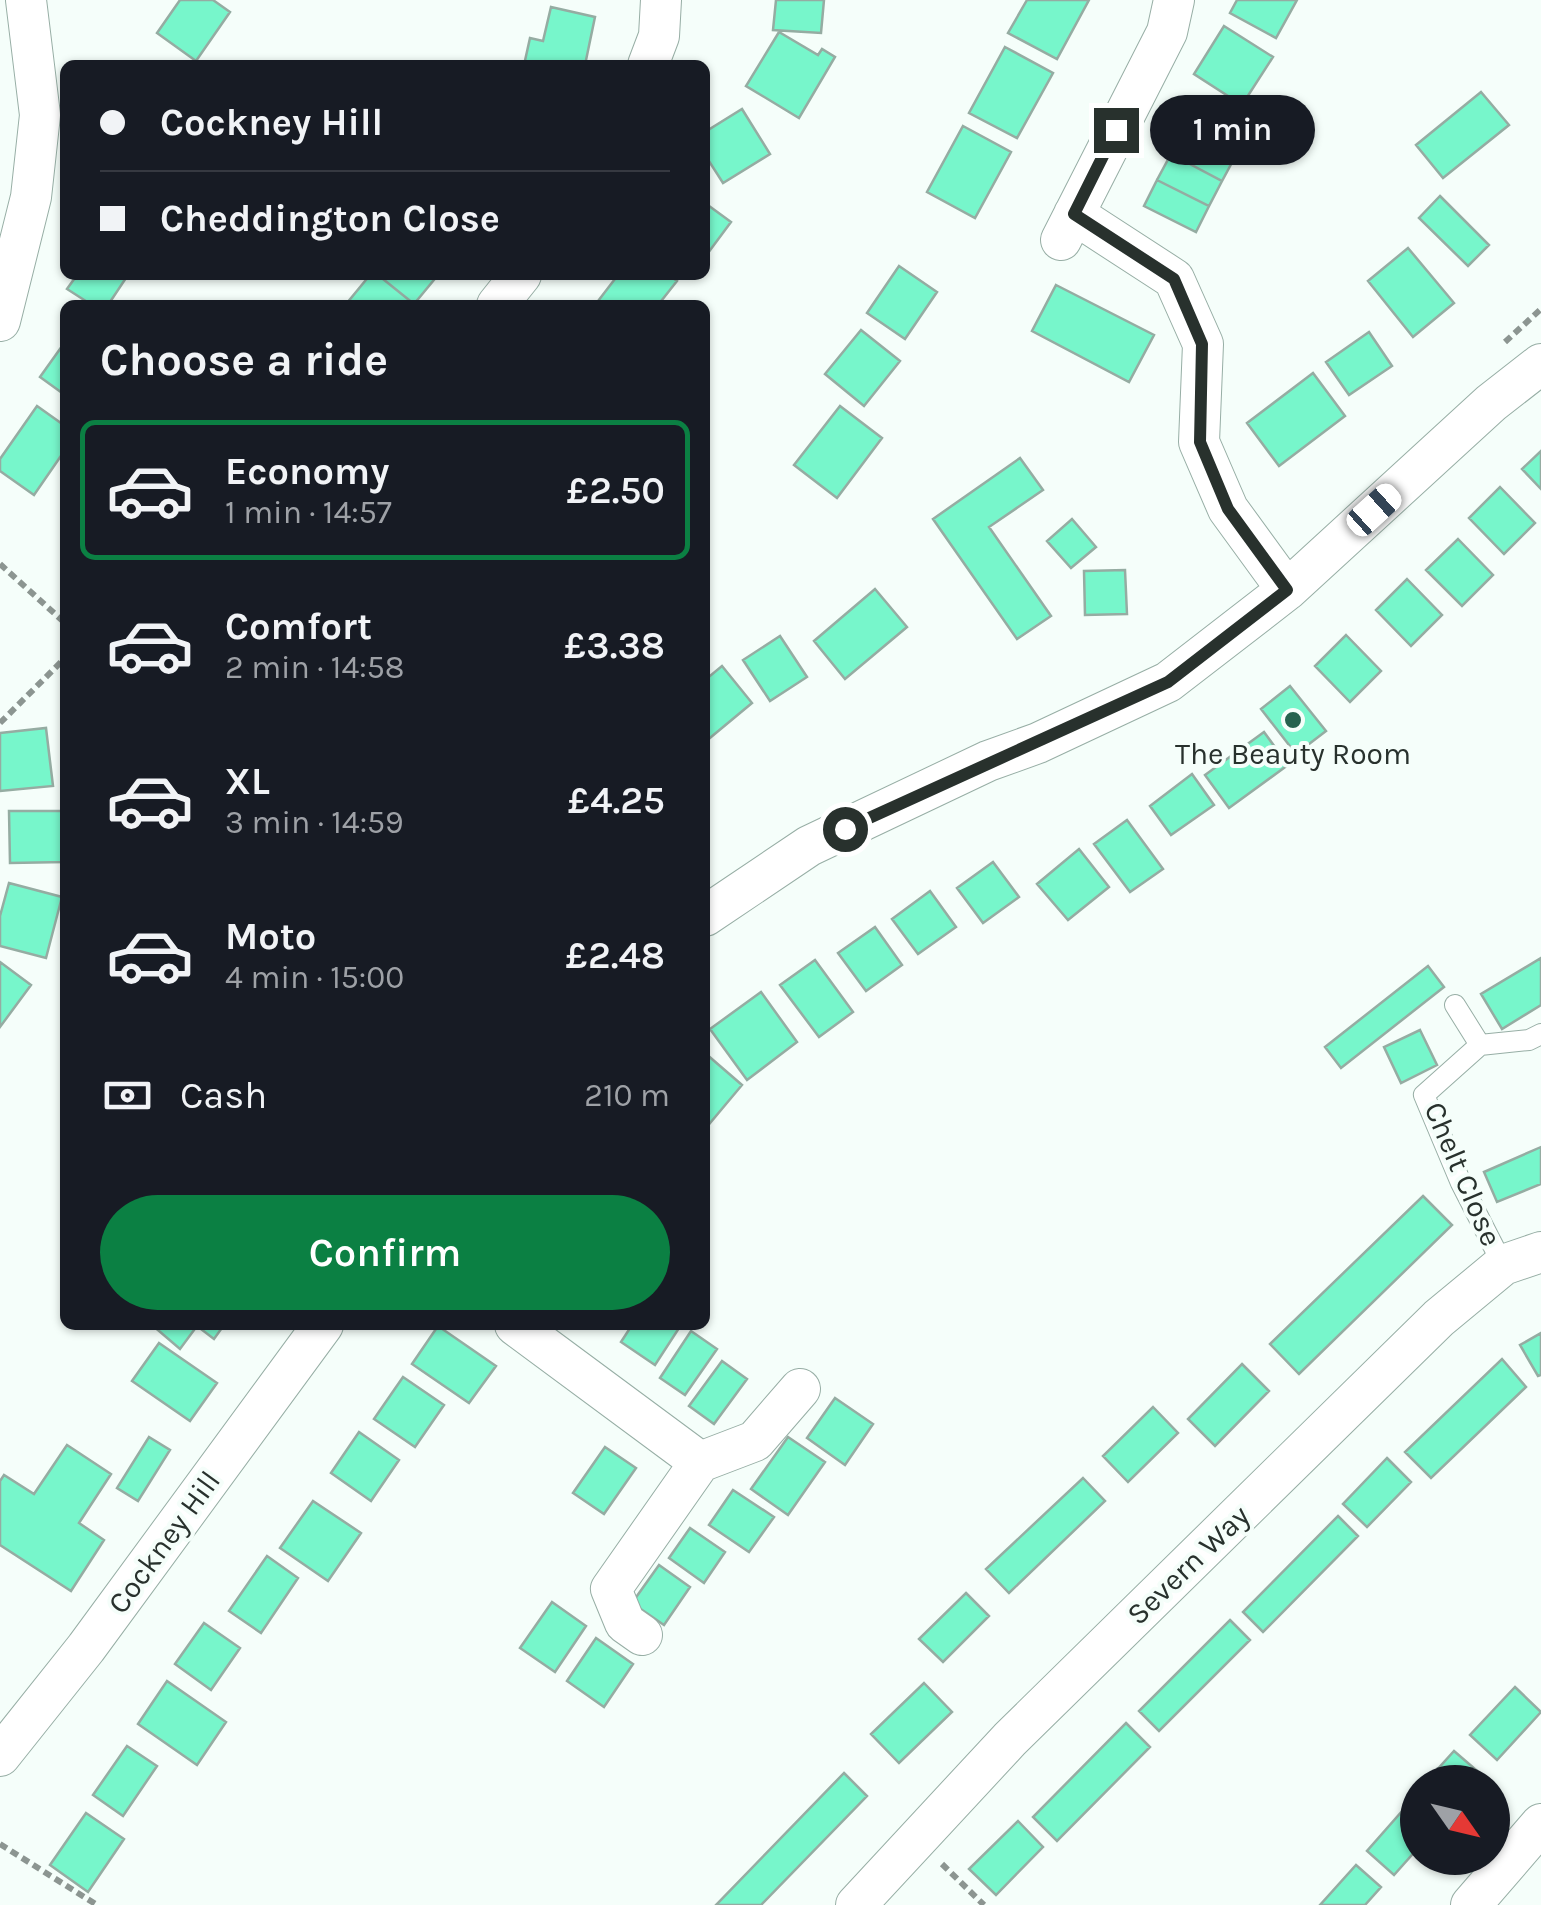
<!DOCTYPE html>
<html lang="en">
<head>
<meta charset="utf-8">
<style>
	:root { --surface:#171b24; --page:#20242c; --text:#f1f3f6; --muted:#9ea1a6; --line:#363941; --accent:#0b8043 }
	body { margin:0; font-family:Karla,sans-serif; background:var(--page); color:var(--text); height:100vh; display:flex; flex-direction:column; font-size:38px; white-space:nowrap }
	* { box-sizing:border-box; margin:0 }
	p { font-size:32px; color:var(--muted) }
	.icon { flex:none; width:55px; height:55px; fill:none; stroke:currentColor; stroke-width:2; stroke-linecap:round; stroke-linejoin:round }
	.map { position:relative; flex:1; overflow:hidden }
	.panel { position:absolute; left:60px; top:300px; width:650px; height:1030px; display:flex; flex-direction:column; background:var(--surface); border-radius:15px; box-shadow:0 2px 8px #0004 }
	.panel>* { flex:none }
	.guide { position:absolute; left:60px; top:60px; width:650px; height:220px; border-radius:15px; box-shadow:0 2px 8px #0004; display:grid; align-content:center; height:220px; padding:0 40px; background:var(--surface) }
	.needle { width:65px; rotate:124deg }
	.buttons { position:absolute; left:1400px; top:1765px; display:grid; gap:20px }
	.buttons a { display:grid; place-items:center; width:110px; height:110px; border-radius:50%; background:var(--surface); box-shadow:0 2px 8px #0004; font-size:50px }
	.end { position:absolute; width:45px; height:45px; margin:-22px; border:12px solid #28312d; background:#fff; box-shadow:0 0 0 5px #fff }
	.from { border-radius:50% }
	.bubble { position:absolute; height:70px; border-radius:35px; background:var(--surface); box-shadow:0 2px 8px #0004; font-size:32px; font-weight:600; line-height:70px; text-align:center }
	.car { position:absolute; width:30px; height:60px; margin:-30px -15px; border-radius:12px; box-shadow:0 0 8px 2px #0007; background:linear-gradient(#fff 24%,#345 0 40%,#fff 0 76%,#345 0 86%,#fff 0) }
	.guide b { display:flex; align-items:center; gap:35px; height:95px; font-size:38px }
	.guide b+b { border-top:2px solid var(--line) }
	.guide i { width:25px; height:25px; background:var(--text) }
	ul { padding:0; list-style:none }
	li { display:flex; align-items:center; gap:30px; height:140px; margin:0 20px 15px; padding:0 20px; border:5px solid transparent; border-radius:15px }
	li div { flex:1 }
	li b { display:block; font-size:38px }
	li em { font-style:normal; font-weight:600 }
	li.on { border-color:var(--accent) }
	li>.icon { width:90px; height:90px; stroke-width:1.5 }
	h2 { padding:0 40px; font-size:45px; line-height:120px }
	.pay { display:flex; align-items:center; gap:25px; height:110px; padding:0 40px; font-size:38px }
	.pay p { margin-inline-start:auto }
	.action { display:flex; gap:20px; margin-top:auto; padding:20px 40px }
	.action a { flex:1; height:115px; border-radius:60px; background:var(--accent); color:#fff; font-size:40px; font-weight:600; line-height:115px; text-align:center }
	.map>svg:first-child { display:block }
</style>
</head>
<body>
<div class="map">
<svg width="1541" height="1905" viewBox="0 0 1541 1905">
	<rect width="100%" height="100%" fill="#f5fefa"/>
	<!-- building -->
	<path fill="#77f6cb" stroke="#95aca2" stroke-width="2.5" d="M180,0h33l17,12 -34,49 -39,-28z
		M776,0h48l-3,33 -48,-3z
		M1027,0h62l-32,59 -49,-26z
		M1237,0h60l-21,38 -46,-25z
		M551,7l44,10 -10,48h-61l6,-27 13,3z
		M1224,26l49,31 -31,48 -48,-31z
		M779,32l39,23 4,-6 13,8 -36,61 -53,-32z
		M1005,47l48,26 -36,65 -48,-25z
		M1481,92l28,33 -66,53 -27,-33z
		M1197,102l52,27 -13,26 -52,-27z
		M742,109l28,45 -47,29 -18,-28v-23z
		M963,126l48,26 -36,66 -48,-26z
		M1184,128l52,27 -14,26 -51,-27z
		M1171,154l51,27 -13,25 -52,-26z
		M1157,180l52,26 -13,26 -52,-26z
		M1440,196l49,49 -21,21 -49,-48z
		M705,203l26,19 -26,35z
		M1408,248l46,55 -41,34 -45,-56z
		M899,266l38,26 -32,47 -38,-26z
		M77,275h51l-20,30h-16l-25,-16z
		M370,275h8l36,29 -65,1 -2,-2z
		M378,275h60l-24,29z
		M618,275h51l8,6 -19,24h-63z
		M1056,285l98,50 -25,47 -97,-51z
		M861,330l39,31 -36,45 -39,-32z
		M1369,332l23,34 -43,29 -23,-33z
		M65,342v53l-25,-18z
		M1313,373l32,43 -66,50 -32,-43z
		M37,406l28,20v24l-31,45 -34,-24v-12z
		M840,406l42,32 -45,60 -43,-33z
		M1541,451v38l-19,-20z
		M1020,458l23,32 -54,37 62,89 -34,23 -84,-120z
		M1500,487l35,36 -31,31 -35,-36z
		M1072,519l24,28 -25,21 -24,-27z
		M1458,539l35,36 -31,31 -36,-36z
		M1125,570l2,44 -42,1 -1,-44z
		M1407,579l35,36 -31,31 -35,-36z
		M875,589l32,38 -62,52 -31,-38z
		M1346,635l35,36 -31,31 -35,-36z
		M780,636l27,41 -37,24 -27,-41z
		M722,666l30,37 -47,39v-62z
		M1290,686l36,45 -30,23 -35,-45z
		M46,728l7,58 -53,5v-58z
		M1264,732l24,33 -59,43 -24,-33z
		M1192,774l22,31 -43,30 -21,-29z
		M9,811h56v51l-55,1z
		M1127,820l36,49 -33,23 -36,-48z
		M1079,849l30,38 -41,33 -31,-36z
		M993,862l26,35 -36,26 -26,-35z
		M9,883l53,14 -16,61 -46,-12v-30z
		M930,891l26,36 -38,27 -26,-35z
		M875,927l27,38 -36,26 -28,-38z
		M1541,958v47l-39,24 -21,-35z
		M815,960l38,52 -34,25 -39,-52z
		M0,962l31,23 -31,42z
		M1428,966l16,21 -103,81 -16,-21z
		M761,992l36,50 -50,38 -37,-51z
		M1420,1030l17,35 -36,18 -17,-36z
		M705,1053l37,32 -37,44z
		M1541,1147v37l-44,18 -13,-30z
		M1423,1196l29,29 -153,149 -29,-30z
		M152,1325h72l-10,14 -17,-13 -17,23z
		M632,1325h49l-26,40 -34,-23z
		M438,1326l58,40 -27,37 -57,-39z
		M691,1331l26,18 -32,46 -25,-17z
		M1541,1333v42l-3,1 -18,-31z
		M159,1343l58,40 -27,38 -58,-40z
		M1502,1359l24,28 -95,91 -26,-26z
		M722,1361l25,18 -33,45 -25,-18z
		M1242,1364l27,27 -54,55 -27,-27z
		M403,1377l41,28 -29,42 -41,-28z
		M835,1398l38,26 -28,41 -38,-27z
		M1153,1407l25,26 -50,49 -25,-26z
		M359,1432l40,28 -28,41 -40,-28z
		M149,1437l21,13 -32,51 -21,-13z
		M788,1437l37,25 -37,53 -37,-26z
		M67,1445l44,29 -32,49 25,17 -33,51 -71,-46v-64l4,-6 30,19z
		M605,1447l31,21 -32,46 -31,-21z
		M1387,1458l24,24 -44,45 -24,-23z
		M1083,1478l22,23 -96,92 -23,-24z
		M733,1490l41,27 -25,35 -40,-27z
		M313,1501l48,32 -33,48 -48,-33z
		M1338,1516l20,20 -95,96 -20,-20z
		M690,1528l35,24 -21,31 -35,-25z
		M267,1556l31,22 -37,55 -32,-22z
		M659,1565l31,22 -26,38 -32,-22z
		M966,1593l23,23 -46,46 -24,-23z
		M552,1602l34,24 -31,46 -35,-24z
		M1230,1620l20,20 -91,91 -20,-20z
		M204,1623l36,25 -29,42 -36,-26z
		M596,1638l37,26 -29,43 -37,-26z
		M167,1681l59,41 -29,43 -59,-41z
		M924,1683l28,29 -53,51 -28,-29z
		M1515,1687l26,25 -44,48 -27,-25z
		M1126,1723l24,24 -93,94 -24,-24z
		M127,1746l30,20 -34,50 -30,-21z
		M1454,1751l28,24 -7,7h-49z
		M844,1773l23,23 -106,109h-45z
		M1418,1793v55l-24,27 -27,-24z
		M86,1813l38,26 -36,53 -38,-27z
		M1018,1821l25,26 -47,48 -27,-26z
		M1356,1865l25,22 -16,18h-45z"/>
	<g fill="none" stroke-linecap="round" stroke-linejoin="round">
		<defs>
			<path id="lane" d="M1455,1005l25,40
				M1503,1265l-42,-82 -37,-88 56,-50 49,-5 12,-6"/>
			<path id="street" d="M648,65l11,-29 2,-36
				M1074,214l100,65 29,65 -4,98 29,67 59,81
				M1061,240l106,-208 7,-32
				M497,305l24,-30
				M0,321l31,-124 9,-82 -14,-115
				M705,916l104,-70 179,-85 50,-18 130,-61 119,-92 204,-187 50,-39
				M515,1325l185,137 55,-21 45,-52
				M642,1635l-17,-12 -14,-34 89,-127
				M0,1756l86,-108 237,-323
				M856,1905l154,-166 429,-421 64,-53 38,-13
				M1471,1905l70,-81"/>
		</defs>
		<!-- lane casing -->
		<use href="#lane" stroke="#97aea5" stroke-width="22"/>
		<!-- street casing -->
		<use href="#street" stroke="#97aea5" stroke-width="42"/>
		<!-- path -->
		<path stroke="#8c9591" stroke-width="6" stroke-dasharray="8 5" stroke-linecap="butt" d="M1505,342l36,-33
			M0,564l65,59
			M0,723l65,-65
			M0,1844l97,61
			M942,1864l42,41"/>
		<!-- lane -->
		<use href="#lane" stroke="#fff" stroke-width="20"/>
		<!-- street -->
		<use href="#street" stroke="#fff" stroke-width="40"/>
	</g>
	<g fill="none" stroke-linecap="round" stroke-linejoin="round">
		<!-- route -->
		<path stroke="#28312d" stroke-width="12" d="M845,829l323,-147 119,-92 -59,-81 -28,-67 2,-98 -28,-65 -100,-65 42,-84"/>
	</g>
	<!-- markers -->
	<circle fill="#26634f" stroke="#f5fefa" stroke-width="4" cx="1293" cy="720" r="10"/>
	<g text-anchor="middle" stroke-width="8" stroke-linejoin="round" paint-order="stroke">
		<!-- poi labels -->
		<g font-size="30" fill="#28312d" stroke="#f5fefa">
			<text x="1293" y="764">The Beauty Room</text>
		</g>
		<!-- street labels -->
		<g font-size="30" fill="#28312d" stroke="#f5fefa">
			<text transform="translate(1463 1174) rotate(67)" y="10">Chelt Close</text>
			<text transform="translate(164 1542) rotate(-54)" y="10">Cockney Hill</text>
			<text transform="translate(1188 1565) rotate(-44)" y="10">Severn Way</text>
		</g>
	</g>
</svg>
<div class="buttons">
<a><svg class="needle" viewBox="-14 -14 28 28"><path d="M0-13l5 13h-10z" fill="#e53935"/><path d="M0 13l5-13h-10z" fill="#9ea1a6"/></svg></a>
</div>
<i class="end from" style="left:845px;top:829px"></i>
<i class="end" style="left:1116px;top:130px"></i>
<div class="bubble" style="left:1150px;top:95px;width:165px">1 min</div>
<i class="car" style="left:1374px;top:510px;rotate:48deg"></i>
<div class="guide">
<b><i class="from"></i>Cockney Hill</b>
<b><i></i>Cheddington Close</b>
</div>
<section class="panel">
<h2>Choose a ride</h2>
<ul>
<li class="on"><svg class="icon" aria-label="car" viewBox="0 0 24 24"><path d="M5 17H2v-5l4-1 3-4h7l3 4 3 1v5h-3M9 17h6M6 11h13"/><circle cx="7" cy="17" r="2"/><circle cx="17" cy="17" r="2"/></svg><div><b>Economy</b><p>1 min · 14:57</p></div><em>£2.50</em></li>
<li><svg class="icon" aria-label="car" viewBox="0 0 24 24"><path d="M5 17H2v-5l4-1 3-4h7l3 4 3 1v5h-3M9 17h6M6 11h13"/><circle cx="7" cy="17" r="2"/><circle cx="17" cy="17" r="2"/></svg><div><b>Comfort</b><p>2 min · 14:58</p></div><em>£3.38</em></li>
<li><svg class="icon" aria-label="car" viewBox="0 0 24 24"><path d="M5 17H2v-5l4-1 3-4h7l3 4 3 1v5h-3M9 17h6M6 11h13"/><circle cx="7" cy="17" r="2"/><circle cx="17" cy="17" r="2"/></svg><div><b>XL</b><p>3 min · 14:59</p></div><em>£4.25</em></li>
<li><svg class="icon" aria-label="car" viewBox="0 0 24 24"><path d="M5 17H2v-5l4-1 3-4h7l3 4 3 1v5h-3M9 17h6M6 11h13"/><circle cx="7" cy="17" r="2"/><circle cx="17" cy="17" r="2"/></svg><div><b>Moto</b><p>4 min · 15:00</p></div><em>£2.48</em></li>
</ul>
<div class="pay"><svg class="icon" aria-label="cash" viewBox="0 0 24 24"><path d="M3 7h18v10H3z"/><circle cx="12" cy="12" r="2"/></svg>Cash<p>210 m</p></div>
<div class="action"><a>Confirm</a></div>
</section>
</div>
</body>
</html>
